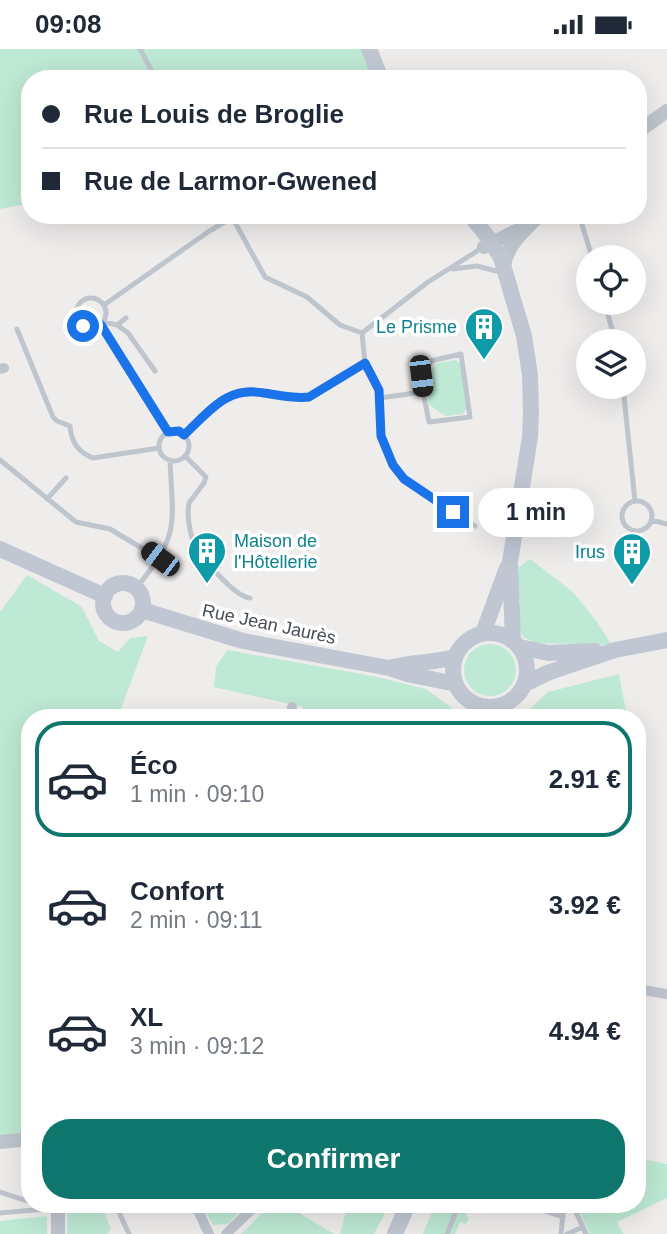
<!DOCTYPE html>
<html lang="fr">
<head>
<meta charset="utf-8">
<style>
	:root { --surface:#fff; --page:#f6f6f7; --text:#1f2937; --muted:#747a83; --line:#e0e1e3; --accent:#0f766e }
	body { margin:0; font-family:Arial,sans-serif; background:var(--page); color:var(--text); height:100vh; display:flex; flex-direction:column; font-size:26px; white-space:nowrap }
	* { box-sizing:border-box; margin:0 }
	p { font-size:23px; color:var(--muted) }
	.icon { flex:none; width:38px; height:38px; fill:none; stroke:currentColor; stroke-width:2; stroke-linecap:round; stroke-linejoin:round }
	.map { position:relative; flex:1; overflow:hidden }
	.drawer { position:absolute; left:21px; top:660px; width:625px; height:504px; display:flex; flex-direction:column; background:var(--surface); border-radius:28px; box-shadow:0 7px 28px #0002 }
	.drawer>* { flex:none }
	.guide { position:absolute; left:21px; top:21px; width:626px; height:154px; border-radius:28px; box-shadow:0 7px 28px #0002; display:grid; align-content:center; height:154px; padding:0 21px; background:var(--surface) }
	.tools { position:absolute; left:576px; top:196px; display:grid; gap:14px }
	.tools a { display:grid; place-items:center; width:70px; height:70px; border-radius:50%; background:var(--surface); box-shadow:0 7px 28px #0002; font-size:35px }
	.end { position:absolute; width:32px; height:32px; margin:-16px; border:9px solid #1a73e8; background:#fff; box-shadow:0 0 0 4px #fff }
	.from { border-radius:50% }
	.bubble { position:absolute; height:49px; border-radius:24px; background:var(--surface); box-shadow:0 7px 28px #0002; font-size:23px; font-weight:700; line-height:49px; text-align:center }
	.car { position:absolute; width:21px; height:42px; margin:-21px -10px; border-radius:9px; box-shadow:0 0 5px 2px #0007; background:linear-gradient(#222 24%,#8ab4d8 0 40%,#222 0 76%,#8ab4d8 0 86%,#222 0) }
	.guide b { display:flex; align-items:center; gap:24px; height:66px; font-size:26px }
	.guide b+b { border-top:2px solid var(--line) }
	.guide i { width:18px; height:18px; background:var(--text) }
	ul { padding:12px 0 0; list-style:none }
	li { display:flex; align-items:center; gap:21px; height:116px; margin:0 14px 10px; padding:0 7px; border:4px solid transparent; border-radius:28px }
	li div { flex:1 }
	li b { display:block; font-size:26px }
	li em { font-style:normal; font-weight:700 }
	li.on { border-color:var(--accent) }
	li>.icon { width:63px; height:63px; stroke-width:1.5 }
	.action { display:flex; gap:14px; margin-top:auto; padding:14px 21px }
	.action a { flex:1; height:80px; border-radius:28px; background:var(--accent); color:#fff; font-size:28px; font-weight:700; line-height:80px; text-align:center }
	.status { display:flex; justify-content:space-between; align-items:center; height:49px; padding:0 35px; background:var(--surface); direction:ltr }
	.status svg { height:19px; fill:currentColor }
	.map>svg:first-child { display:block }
</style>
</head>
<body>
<div class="status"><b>09:08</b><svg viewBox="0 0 49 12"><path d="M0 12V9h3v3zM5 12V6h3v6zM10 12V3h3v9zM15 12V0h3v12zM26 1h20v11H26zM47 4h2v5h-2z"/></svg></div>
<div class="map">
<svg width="667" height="1185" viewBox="0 0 667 1185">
	<rect width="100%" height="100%" fill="#efecec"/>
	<!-- green -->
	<path fill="#bee9d4" d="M0,0h363l7,22 -13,8h-327v124l-30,6z
		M456,311l7,6 6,39 -6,9 -17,2 -17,-11 -4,-28 12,-14z
		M530,510l43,33 24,30 15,23 -76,-2 -13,-6 -7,-15v-9l4,-11 -3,-18 2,-17z
		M27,526l55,32 17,34 19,11 12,-14 18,-2 -30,81h-88v428l-30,3v-536z
		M464 621a26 26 0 1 1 52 0a26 26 0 1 1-52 0Z
		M227,601l146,26 53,13 38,28h-117v-3l-27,-4 -1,7h2h-17l-1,-10 -89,-20 2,-20z
		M619,625l8,43h-106l27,-25z
		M640,1109l27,6v34l-50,24 6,12h-33l-10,-21v-6l20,-3h37v-36z
		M68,1155h42l1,4 -7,4 7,16 -3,6h-41z
		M201,1155h23l1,2 23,-2 -20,20 -15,1z
		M271,1155h13l50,30h-93z
		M348,1155h42l-16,30h-34z
		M435,1155h34l-3,12 3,2 -3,6 -6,-2 -5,12h-32z
		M47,1167v18h-47v-13z"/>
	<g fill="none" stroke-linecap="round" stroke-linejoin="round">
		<!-- service -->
		<path stroke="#bfc5cd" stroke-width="5" d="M140,0l16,30
			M492,30h10
			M231,166l34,62 42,20 33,28 22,8
			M579,166l13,42
			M453,220l24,-3 19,5
			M76 264a15 15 0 1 1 30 0a15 15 0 1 1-30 0Z
			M605,254l10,38
			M104,256l104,-73 28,-17
			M104,273l13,3 9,-7
			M101,276l67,107
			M117,276l11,8 27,38
			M17,280l36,88 4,4 13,5c1,16 8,26 23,32l66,-10
			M362,284l66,-51 54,-34
			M461,305l9,63 -41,5 -9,-46 11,-15z
			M365,315l14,26 2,46 11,29 12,14 71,47
			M623,338l12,114
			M380,349l42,-6
			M159 397a15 15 0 1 1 30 0a15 15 0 1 1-30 0Z
			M184,386l35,-32 21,-12 9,-1 49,8 10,-1 57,-33 -3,-31
			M185,407l21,21 -2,6 -15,20c-2,11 0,27 4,38 6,15 42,56 57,57
			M0,411l76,62 34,7 50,30
			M47,450l19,-21
			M622 467a15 15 0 1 1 30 0a15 15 0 1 1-30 0Z
			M651,471l16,4
			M136,539c44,-52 37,-63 34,-128
			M0,1143l30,10
			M524,1155l39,13
			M572,1155l11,23
			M0,1164l56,-5
			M129,1185l-11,-24 14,-6
			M447,1185l12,-30
			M561,1185l3,-30
			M567,1185l16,-7 3,7"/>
		<!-- minor -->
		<path stroke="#bfc5cd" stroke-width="10" d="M0,320l4,-1
			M291,668l1,-10
			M637,940l30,5
			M195,1155l14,30
			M226,1185l31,-30"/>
		<!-- tertiary -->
		<path stroke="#bfc5cd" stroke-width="14" d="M639,82l28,-20
			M484,198l42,-21
			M504,217c3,-21 21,-36 36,-51
			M0,1093l30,-3
			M58,1185v-30"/>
		<!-- secondary -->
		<path stroke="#c0c7d3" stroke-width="16" d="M369,0l12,30
			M470,166l21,26 10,17 23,78 6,39 1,38 -1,24 -20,125 3,79
			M0,500l105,47
			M103 554a20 20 0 1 1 40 0a20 20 0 1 1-40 0Z
			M142,561l101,31 146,27 18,6 49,10
			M483,584l24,-65
			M453 621a37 37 0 1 1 74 0a37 37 0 1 1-74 0Z
			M520,598l28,6 47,-2
			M389,619c22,-6 44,-5 66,-11
			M525,635l22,-11 68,-23 52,-10
			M395,1185l13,-30"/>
	</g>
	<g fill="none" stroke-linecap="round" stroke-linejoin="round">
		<!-- route -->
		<path stroke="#1a73e8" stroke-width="9" d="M83,277l12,2 6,-3 67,107 11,-1 5,4c26,-24 42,-49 80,-42 15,2 30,6 45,4l56,-34 14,27 2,46 12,29 11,14 49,33"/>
	</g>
	<!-- icons -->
	<defs>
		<symbol id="building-pin" viewBox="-11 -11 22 30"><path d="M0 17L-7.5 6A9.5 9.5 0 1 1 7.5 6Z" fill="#0f9aa8" stroke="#fff"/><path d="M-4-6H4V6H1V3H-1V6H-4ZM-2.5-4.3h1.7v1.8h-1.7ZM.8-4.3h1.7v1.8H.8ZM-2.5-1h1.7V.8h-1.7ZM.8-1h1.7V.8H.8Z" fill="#fff"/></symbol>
	</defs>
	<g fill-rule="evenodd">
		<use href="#building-pin" x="462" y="256" width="44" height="60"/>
		<use href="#building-pin" x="185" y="480" width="44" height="60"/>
		<use href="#building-pin" x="610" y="481" width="44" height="60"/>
	</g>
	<g text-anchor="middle" stroke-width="7" stroke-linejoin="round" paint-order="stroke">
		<!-- culture labels -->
		<g font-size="18" fill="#0d838f" stroke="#fff" text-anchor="end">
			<text x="457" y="284">Le Prisme</text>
			<text x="234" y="498" text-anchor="start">Maison de<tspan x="234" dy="21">l'Hôtellerie</tspan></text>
			<text x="605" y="509">Irus</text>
		</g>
		<!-- street labels -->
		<g font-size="18" fill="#474d57" stroke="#fff">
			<text transform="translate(269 575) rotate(12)" y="6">Rue Jean Jaurès</text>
		</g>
	</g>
</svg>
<div class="tools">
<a><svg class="icon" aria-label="locate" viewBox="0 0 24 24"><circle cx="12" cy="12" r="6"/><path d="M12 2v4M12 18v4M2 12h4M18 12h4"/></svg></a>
<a><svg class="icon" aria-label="layers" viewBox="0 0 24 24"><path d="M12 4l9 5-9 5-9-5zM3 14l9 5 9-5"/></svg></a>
</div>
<i class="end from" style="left:83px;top:277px"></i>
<i class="end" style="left:453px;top:463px"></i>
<div class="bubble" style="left:478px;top:439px;width:116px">1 min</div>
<i class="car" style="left:421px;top:327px;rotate:173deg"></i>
<i class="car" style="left:160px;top:510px;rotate:307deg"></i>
<div class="guide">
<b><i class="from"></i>Rue Louis de Broglie</b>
<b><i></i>Rue de Larmor-Gwened</b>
</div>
<section class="drawer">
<ul>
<li class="on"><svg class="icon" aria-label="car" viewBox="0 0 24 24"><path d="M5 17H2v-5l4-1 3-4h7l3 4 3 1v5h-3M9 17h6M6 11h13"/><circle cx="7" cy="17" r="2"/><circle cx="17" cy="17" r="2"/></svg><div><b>Éco</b><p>1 min · 09:10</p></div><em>2.91 €</em></li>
<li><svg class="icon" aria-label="car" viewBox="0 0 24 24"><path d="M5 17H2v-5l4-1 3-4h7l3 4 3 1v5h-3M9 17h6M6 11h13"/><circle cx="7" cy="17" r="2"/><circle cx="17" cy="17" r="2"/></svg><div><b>Confort</b><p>2 min · 09:11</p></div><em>3.92 €</em></li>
<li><svg class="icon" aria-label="car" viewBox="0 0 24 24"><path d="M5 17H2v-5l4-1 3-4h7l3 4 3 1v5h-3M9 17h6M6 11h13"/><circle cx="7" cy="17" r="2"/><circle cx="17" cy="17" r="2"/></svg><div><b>XL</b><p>3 min · 09:12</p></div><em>4.94 €</em></li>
</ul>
<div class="action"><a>Confirmer</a></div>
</section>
</div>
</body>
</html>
